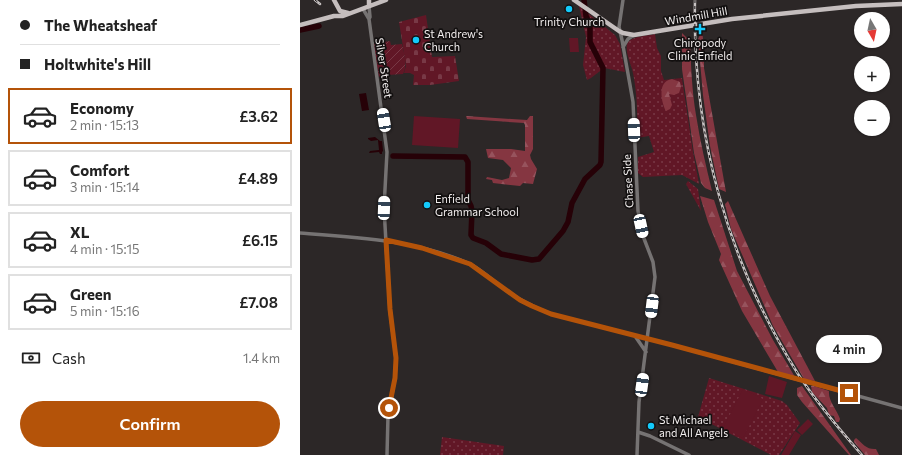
<!DOCTYPE html>
<html lang="en">
<head>
<meta charset="utf-8">
<style>
	:root { --surface:#fff; --page:#f2f2f2; --text:#222; --muted:#767676; --line:#e0e0e0; --accent:#b45309 }
	body { margin:0; font-family:Commissioner,sans-serif; background:var(--page); color:var(--text); height:100vh; display:flex; flex-direction:column; font-size:15px; white-space:nowrap }
	* { box-sizing:border-box; margin:0 }
	p { font-size:13px; color:var(--muted) }
	.icon { flex:none; width:22px; height:22px; fill:none; stroke:currentColor; stroke-width:2; stroke-linecap:round; stroke-linejoin:round }
	.map { position:relative; flex:1; overflow:hidden }
	.side { display:flex; flex-direction:column; background:var(--surface); width:300px }
	.side>* { flex:none }
	.guide { display:grid; align-content:center; height:88px; padding:0 20px; background:var(--surface) }
	.needle { width:26px; rotate:171deg }
	.controls { position:absolute; left:554px; top:12px; display:grid; gap:8px }
	.controls a { display:grid; place-items:center; width:36px; height:36px; border-radius:50%; background:var(--surface); box-shadow:0 1px 3px #0004; font-size:20px }
	.end { position:absolute; width:18px; height:18px; margin:-9px; border:5px solid #b45309; background:#fff; box-shadow:0 0 0 2px #fff }
	.from { border-radius:50% }
	.bubble { position:absolute; height:28px; border-radius:14px; background:var(--surface); box-shadow:0 1px 3px #0004; font-size:13px; font-weight:600; line-height:28px; text-align:center }
	.car { position:absolute; width:12px; height:24px; margin:-12px -6px; border-radius:5px; box-shadow:0 0 3px 1px #0007; background:linear-gradient(#fff 24%,#345 0 40%,#fff 0 76%,#345 0 86%,#fff 0) }
	.guide b { display:flex; align-items:center; gap:14px; height:38px; font-size:15px }
	.guide b+b { border-top:1px solid var(--line) }
	.guide i { width:10px; height:10px; background:var(--text) }
	ul { padding:0; list-style:none }
	li { display:flex; align-items:center; gap:12px; height:56px; margin:0 8px 6px; padding:0 12px; border:2px solid var(--line); border-radius:0px }
	li div { flex:1 }
	li b { display:block; font-size:15px }
	li em { font-style:normal; font-weight:600 }
	li.current { border-color:var(--accent) }
	li>.icon { width:36px; height:36px; stroke-width:1.5 }
	.pay { display:flex; align-items:center; gap:10px; height:44px; padding:0 20px; font-size:15px }
	.pay p { margin-inline-start:auto }
	.action { display:flex; gap:8px; margin-top:auto; padding:8px 20px }
	.action a { flex:1; height:46px; border-radius:24px; background:var(--accent); color:#fff; font-size:16px; font-weight:600; line-height:46px; text-align:center }
	main { display:flex; flex:1; min-height:0 }
	.map>svg:first-child { display:block }
</style>
</head>
<body>
<main>
<section class="side">
<div class="guide">
<b><i class="from"></i>The Wheatsheaf</b>
<b><i></i>Holtwhite's Hill</b>
</div>
<ul>
<li class="current"><svg class="icon" aria-label="car" viewBox="0 0 24 24"><path d="M5 17H2v-5l4-1 3-4h7l3 4 3 1v5h-3M9 17h6M6 11h13"/><circle cx="7" cy="17" r="2"/><circle cx="17" cy="17" r="2"/></svg><div><b>Economy</b><p>2 min · 15:13</p></div><em>£3.62</em></li>
<li><svg class="icon" aria-label="car" viewBox="0 0 24 24"><path d="M5 17H2v-5l4-1 3-4h7l3 4 3 1v5h-3M9 17h6M6 11h13"/><circle cx="7" cy="17" r="2"/><circle cx="17" cy="17" r="2"/></svg><div><b>Comfort</b><p>3 min · 15:14</p></div><em>£4.89</em></li>
<li><svg class="icon" aria-label="car" viewBox="0 0 24 24"><path d="M5 17H2v-5l4-1 3-4h7l3 4 3 1v5h-3M9 17h6M6 11h13"/><circle cx="7" cy="17" r="2"/><circle cx="17" cy="17" r="2"/></svg><div><b>XL</b><p>4 min · 15:15</p></div><em>£6.15</em></li>
<li><svg class="icon" aria-label="car" viewBox="0 0 24 24"><path d="M5 17H2v-5l4-1 3-4h7l3 4 3 1v5h-3M9 17h6M6 11h13"/><circle cx="7" cy="17" r="2"/><circle cx="17" cy="17" r="2"/></svg><div><b>Green</b><p>5 min · 15:16</p></div><em>£7.08</em></li>
</ul>
<div class="pay"><svg class="icon" aria-label="cash" viewBox="0 0 24 24"><path d="M3 7h18v10H3z"/><circle cx="12" cy="12" r="2"/></svg>Cash<p>1.4 km</p></div>
<div class="action"><a>Confirm</a></div>
</section>
<div class="map">
<svg width="602" height="455" viewBox="0 0 602 455">
	<defs>
		<pattern id="grass-dots" width="8" height="8" patternUnits="userSpaceOnUse"><rect width="8" height="8" fill="#611726"/><path d="M2 2h.1M6 6h.1" fill="none" stroke="#783946" stroke-width="1.8" stroke-linecap="round"/></pattern>
		<pattern id="forest-firs" width="22" height="20" patternUnits="userSpaceOnUse"><rect width="22" height="20" fill="#853641"/><path d="M5 1l3.5 6h-7zM16 11l3.5 6h-7z" fill="#97535d"/></pattern>
		<pattern id="cemetery-stones" width="16" height="16" patternUnits="userSpaceOnUse"><rect width="16" height="16" fill="#611726"/><path d="M2 7V4a2 2 0 0 1 4 0v3zM10 15v-3a2 2 0 0 1 4 0v3z" fill="#783946"/></pattern>
		<pattern id="garden-furrows" width="10" height="10" patternUnits="userSpaceOnUse"><rect width="10" height="10" fill="#611726"/><path d="M-1 1l2-2M0 10L10 0M9 11l2-2" fill="none" stroke="#783946"/></pattern>
	</defs>
	<rect width="100%" height="100%" fill="#2c2727"/>
	<!-- grass -->
	<path fill="url(#grass-dots)" d="M279,6l36,29 5,9 5,28 -21,-4 -13,10 -4,2 -4,-15 3,-28z
		M355,34l2,14 4,8v15l3,9 18,-2 11,74 6,32 -17,-9 -39,2 -5,-4v-16l16,-5 -5,-16 -12,2c1,-20 0,-50 -5,-69 -2,-7 -8,-20 -4,-27 5,-6 20,-6 27,-8z
		M388,181l10,8 3,22 -15,-27z
		M409,378l73,23 5,4 13,18 -21,32h-8l-73,-38z
		M142,437l62,9 -1,9h-63z"/>
	<!-- forest -->
	<path fill="url(#forest-firs)" d="M402,31l2,15v22l22,124 -7,-3 -9,-43 -7,-51 -5,-56z
		M382,33l8,8c1,25 2,50 6,74 4,26 10,51 16,76l-7,-3 -4,-5 -7,-30 -12,-84z
		M372,79l8,3 1,5 -2,6 -5,2 -5,-1 3,11 -2,4 -4,2c-5,-9 -9,-30 6,-32z
		M166,116l61,4 3,-4h3v33l-3,6 1,4 6,10 -4,15 -10,-1 -3,3 -27,-3 -1,-3 -6,-1 1,-2 15,3 7,-2 2,-10 -8,-8 -15,-2 -2,-9h25l14,2v-26l-1,-2 -57,-4z
		M400,196l14,4 23,71 36,69 22,37 -17,-5 -36,-61 -23,-51 2,-6 -13,-32z
		M428,201l42,95 45,85 -11,-2 -31,-53 -42,-97 -6,-25z
		M502,386l49,69h-2l-47,-53 -5,-7v-7z
		M511,386h3l15,5c-1,10 8,19 11,28l-1,3h-3l-2,-6 -5,-1 -2,-7 -15,-16z
		M556,438c7,6 11,12 20,11l3,6h-14l-11,-13v-2z"/>
	<!-- cemetery -->
	<path fill="url(#cemetery-stones)" d="M126,15l6,42 23,-1 4,25 -29,4h-17l1,-10 -4,-2h-6l2,-7 -7,-44z"/>
	<!-- garden -->
	<path fill="url(#garden-furrows)" d="M90,41l1,4 11,-1c2,9 6,22 1,30l-15,1 -9,2 -6,-33z"/>
	<!-- pitch -->
	<path fill="#611726" d="M269,38h9l1,14h-9z
		M114,116l46,3 -2,29 -46,-3z
		M469,376l18,6 -5,16 -17,-4z
		M443,389l20,10 -20,39 -20,-10z
		M508,419l5,5 -11,11 -5,-5z
		M495,431l6,4 -12,20h-8z"/>
	<!-- water -->
	<path fill="#260107" d="M66,93l3,17 -7,1 -3,-17z
		M75,137l5,4h2l1,10 -1,1v2h-2l-1,-2 -10,1 1,-2 9,-1 -1,-10 -7,1 -3,-2v-1z"/>
	<g fill="none" stroke-linecap="round" stroke-linejoin="round">
		<!-- river -->
		<path stroke="#260107" stroke-width="5.5" d="M0,30l19,-4
			M93,156l72,1 3,5v38l3,6 1,5 -1,24 2,3 13,5 15,11 31,6 7,-1 24,-28 5,-9 4,-19 13,-24 15,-14 1,-3 2,-94 -13,-26v-18l-4,-8 -2,-16"/>
		<!-- minor -->
		<path stroke="#767373" stroke-width="3.5" d="M323,0l-4,27 3,13 11,62 5,109 5,25 10,26 2,15 -16,125 -2,53
			M63,9l6,10 18,133 -3,56 6,103 6,47 -1,20 -7,38 -1,39
			M69,19l1,-2 -1,-11
			M323,47l5,-8 6,-4
			M0,233c57,4 117,7 170,31 12,6 22,16 33,24 14,11 30,19 48,26l121,31 230,63
			M335,336l11,16
			M338,432l12,4 39,19"/>
		<!-- major -->
		<path stroke="#c5bebe" stroke-width="4.5" d="M34,0l6,11 8,2
			M69,0v6
			M274,0l45,31 4,2 11,2 98,-16 124,-13 46,-2
			M0,25l34,-9h9l43,-16"/>
		<defs>
			<path id="rail" d="M15,0l5,4
				M395,0c-3,133 32,261 103,374 19,29 41,55 64,81"/>
		</defs>
		<!-- rail casing -->
		<use href="#rail" stroke="#c7c2c2" stroke-width="2.5"/>
		<!-- rail -->
		<use href="#rail" stroke="#131010" stroke-width="1" stroke-dasharray="3" stroke-linecap="butt"/>
	</g>
	<g fill="none" stroke-linecap="round" stroke-linejoin="round">
		<!-- route -->
		<path stroke="#b45309" stroke-width="5" d="M89,408l6,-30 1,-20 -6,-49 -4,-69 36,8 48,16 50,36 12,6 19,8 121,31 177,48"/>
	</g>
	<!-- markers -->
	<g fill="#13cafb" stroke="#131010" stroke-width="1.5">
		<circle cx="269" cy="9" r="4"/>
		<path d="M398 23h4v4h4v4h-4v4h-4v-4h-4v-4h4z"/>
		<circle cx="116" cy="40" r="4"/>
		<circle cx="127" cy="205" r="4"/>
		<circle cx="351" cy="426" r="4"/>
	</g>
	<g text-anchor="middle" stroke-width="3.5" stroke-linejoin="round" paint-order="stroke">
		<!-- street labels -->
		<g font-size="11" fill="#f3efef" stroke="#131010">
			<text transform="translate(396 16) rotate(-10)" y="4">Windmill Hill</text>
			<text transform="translate(84 68) rotate(81)" y="4">Silver Street</text>
			<text transform="translate(328 181) rotate(-93)" y="4">Chase Side</text>
		</g>
		<!-- poi labels -->
		<g font-size="11" fill="#f3efef" stroke="#131010" text-anchor="start">
			<text x="269" y="26" text-anchor="middle">Trinity Church</text>
			<text x="124" y="38">St Andrew's<tspan x="124" dy="13">Church</tspan></text>
			<text x="400" y="47" text-anchor="middle">Chiropody<tspan x="400" dy="13">Clinic Enfield</tspan></text>
			<text x="135" y="203">Enfield<tspan x="135" dy="13">Grammar School</tspan></text>
			<text x="359" y="424">St Michael<tspan x="359" dy="13">and All Angels</tspan></text>
		</g>
	</g>
</svg>
<div class="controls">
<a><svg class="needle" viewBox="-14 -14 28 28"><path d="M0-13l5 13h-10z" fill="#e53935"/><path d="M0 13l5-13h-10z" fill="#767676"/></svg></a>
<a>+</a>
<a>−</a>
</div>
<i class="end from" style="left:89px;top:408px"></i>
<i class="end" style="left:549px;top:393px"></i>
<div class="bubble" style="left:516px;top:335px;width:66px">4 min</div>
<i class="car" style="left:84px;top:120px;rotate:351deg"></i>
<i class="car" style="left:334px;top:130px;rotate:358deg"></i>
<i class="car" style="left:84px;top:208px;rotate:2deg"></i>
<i class="car" style="left:341px;top:226px;rotate:168deg"></i>
<i class="car" style="left:352px;top:306px;rotate:187deg"></i>
<i class="car" style="left:342px;top:385px;rotate:8deg"></i>
</div>
</main>
</body>
</html>
